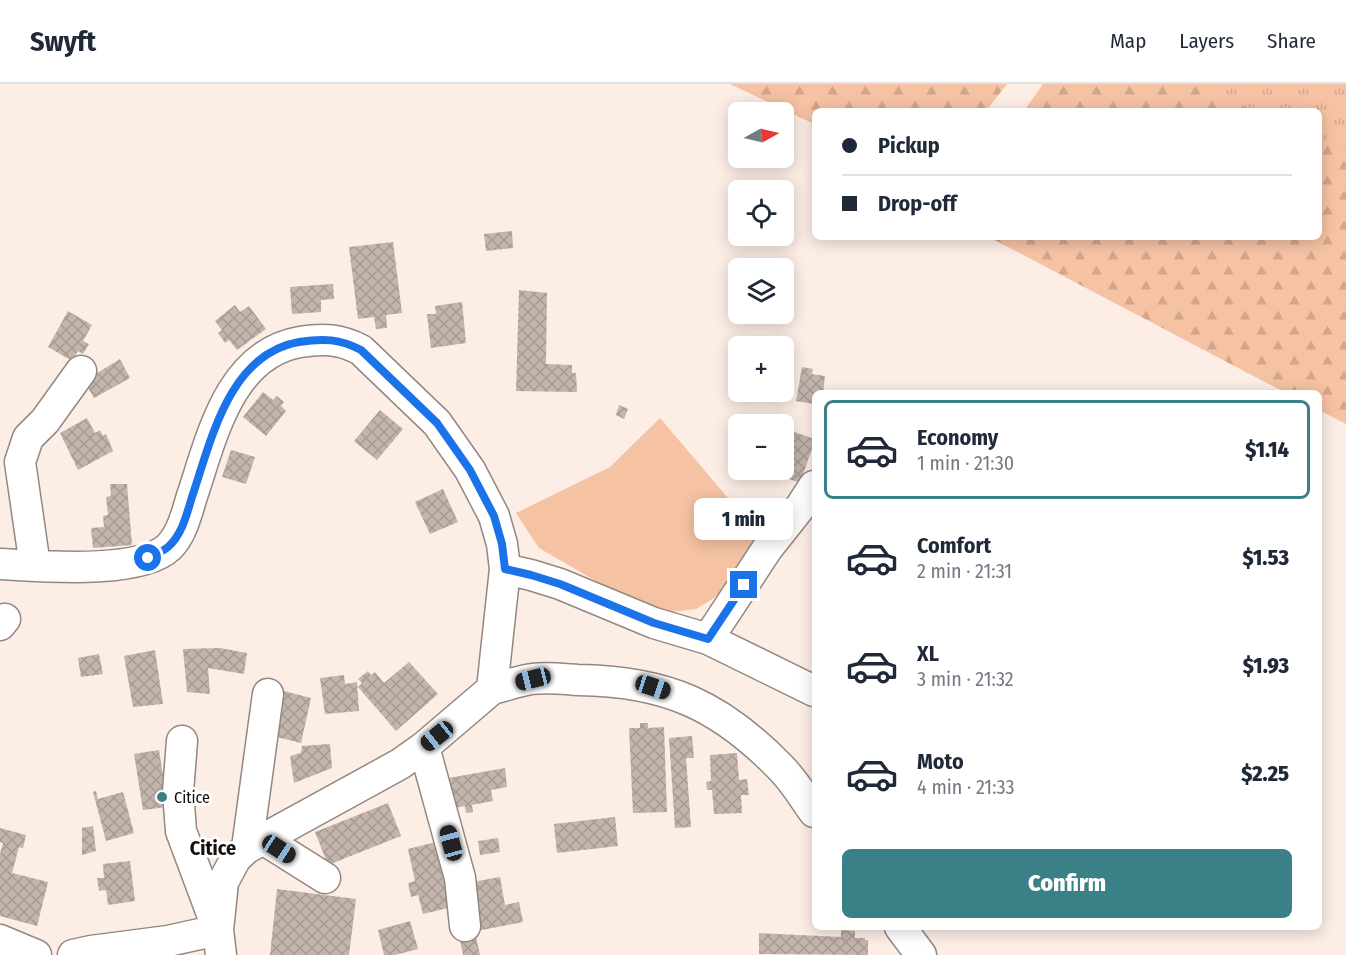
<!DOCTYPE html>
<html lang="en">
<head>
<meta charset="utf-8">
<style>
	:root { --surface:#fff; --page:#f2f2f3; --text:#1f2937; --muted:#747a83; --line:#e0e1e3; --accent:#398186 }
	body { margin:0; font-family:"Fira Sans Condensed",sans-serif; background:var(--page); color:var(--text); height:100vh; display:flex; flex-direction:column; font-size:22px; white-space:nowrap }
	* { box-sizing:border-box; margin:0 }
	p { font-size:20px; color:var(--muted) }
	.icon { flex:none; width:33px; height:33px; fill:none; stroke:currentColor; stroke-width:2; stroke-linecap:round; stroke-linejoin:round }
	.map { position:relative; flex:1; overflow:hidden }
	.panel { position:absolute; left:812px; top:306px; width:510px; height:540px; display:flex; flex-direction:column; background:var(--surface); border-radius:9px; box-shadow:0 3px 15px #0003 }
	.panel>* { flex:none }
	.guide { position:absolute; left:812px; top:24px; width:510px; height:132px; border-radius:9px; box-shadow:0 3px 15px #0003; display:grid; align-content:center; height:132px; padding:0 30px; background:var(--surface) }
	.needle { width:39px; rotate:82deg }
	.tools { position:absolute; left:728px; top:18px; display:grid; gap:12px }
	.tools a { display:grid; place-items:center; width:66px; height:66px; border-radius:9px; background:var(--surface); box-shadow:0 3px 15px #0003; font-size:30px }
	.end { position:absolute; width:27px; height:27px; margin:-14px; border:8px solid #1a73e8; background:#fff; box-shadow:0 0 0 3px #fff }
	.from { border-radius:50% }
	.bubble { position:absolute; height:42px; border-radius:9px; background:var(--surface); box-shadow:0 3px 15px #0003; font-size:20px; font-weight:800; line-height:42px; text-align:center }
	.car { position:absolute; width:18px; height:36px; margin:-18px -9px; border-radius:8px; box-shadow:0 0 4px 2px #0007; background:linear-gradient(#222 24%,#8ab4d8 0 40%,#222 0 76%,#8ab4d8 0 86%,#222 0) }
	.guide b { display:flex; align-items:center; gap:21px; height:57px; font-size:22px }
	.guide b+b { border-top:2px solid var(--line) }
	.guide i { width:15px; height:15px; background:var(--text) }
	ul { padding:10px 0 0; list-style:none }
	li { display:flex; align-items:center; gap:18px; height:99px; margin:0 12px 9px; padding:0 18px; border:3px solid transparent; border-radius:9px }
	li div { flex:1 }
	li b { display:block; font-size:22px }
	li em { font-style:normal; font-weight:800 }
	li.selected { border-color:var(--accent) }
	li>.icon { width:54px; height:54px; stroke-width:1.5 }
	.cta { display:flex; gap:12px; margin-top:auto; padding:12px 30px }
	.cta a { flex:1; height:69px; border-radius:9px; background:var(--accent); color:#fff; font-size:24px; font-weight:800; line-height:69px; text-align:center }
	header { display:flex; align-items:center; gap:36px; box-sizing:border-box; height:84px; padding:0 30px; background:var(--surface); border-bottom:2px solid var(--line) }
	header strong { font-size:28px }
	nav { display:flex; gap:33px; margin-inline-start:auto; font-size:21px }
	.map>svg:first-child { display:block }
</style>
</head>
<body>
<header>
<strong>Swyft</strong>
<nav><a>Map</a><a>Layers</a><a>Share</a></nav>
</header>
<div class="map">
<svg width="1346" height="871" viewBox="0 0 1346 871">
	<defs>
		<pattern id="grass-tufts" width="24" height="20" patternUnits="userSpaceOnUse" patternTransform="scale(1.5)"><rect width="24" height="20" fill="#f5c2a4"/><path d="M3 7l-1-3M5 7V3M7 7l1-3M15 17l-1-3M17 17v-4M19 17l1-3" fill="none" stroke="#d1a68c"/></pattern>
		<pattern id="forest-firs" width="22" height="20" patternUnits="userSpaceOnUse" patternTransform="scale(1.5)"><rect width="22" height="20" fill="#f5c2a4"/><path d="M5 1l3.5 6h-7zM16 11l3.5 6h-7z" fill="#d1a68c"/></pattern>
		<pattern id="building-cross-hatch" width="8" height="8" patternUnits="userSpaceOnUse" patternTransform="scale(1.5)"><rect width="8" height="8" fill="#c3b4ac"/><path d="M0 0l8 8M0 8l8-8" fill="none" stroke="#a79a93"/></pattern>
	</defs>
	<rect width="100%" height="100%" fill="#fcede5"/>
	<!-- grass -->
	<path fill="url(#grass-tufts)" d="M1187,0h159v73l-27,-12 -1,-34h-72z"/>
	<!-- forest -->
	<path fill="url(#forest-firs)" d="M730,0h277l-21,27h-172v13z
		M1043,0h149l61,27h-229z
		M1319,56l27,12v272l-27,-14 -1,-17h-32l-297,-156h329z"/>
	<!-- park -->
	<path fill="#f5c2a4" d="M660,334l102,120 -40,52 -8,8 -18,11 -24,3 -33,-6 -100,-58 -23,-35 94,-46z"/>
	<!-- building -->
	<path fill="url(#building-cross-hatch)" d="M512,147l1,17 -27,3 -2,-17z
		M393,158l9,71 -16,2 1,13 -11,1 -2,-12 -16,2 -9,-72z
		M333,200l1,15 -13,1v12l-29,2 -2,-27z
		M519,206l28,3 -1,71 26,1v8h4l1,19 -61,-1z
		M462,218l4,41 -35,5 -4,-34h9l-1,-8z
		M235,221l5,7 9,-6 17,23 -29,21 -8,-10 -4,3 -7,-10 4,-3 -7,-9z
		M68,227l24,14 -9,16 6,3 -6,10 -5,-3 -6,10 -24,-14z
		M120,275l10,19 -36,20 -10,-17z
		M802,283l11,2 -1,5 13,2 -2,17h-9v11l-18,-3z
		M263,308l10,8 4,-4 7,6 -3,4 5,5 -20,25 -23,-19z
		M619,321l9,4 -4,10 -8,-4z
		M380,326l23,19 -26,31 -23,-19z
		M87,334l8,15 5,-3 3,6 3,-2 7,17 -35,19 -18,-37z
		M792,347l22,8v4l-14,40 -35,-13h18v-22l2,1z
		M231,366l24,7 -9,27 -24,-7z
		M110,400h17l5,61 -39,3 -2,-20 13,-1 -1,-11 5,-1 -2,-18 5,-1z
		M443,405l15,33 -28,12 -15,-32z
		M220,564l27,5 -3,21 -36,-6 2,26 -23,-2 -4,-43z
		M155,566l8,54 -30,3 -9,-51z
		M99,570l4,20 -22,3 -3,-19z
		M409,578l29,32 -42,37 -38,-44 4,-4 -4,-4 10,-8 3,4 4,-3 9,11z
		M344,591l1,9 12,-2 2,29 -34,3 -5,-36z
		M284,607l27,7 -10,45 -28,-7z
		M640,639h8v5l16,-1 3,85 -34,1 -4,-85h11z
		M692,652l2,22h-8l5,69 -16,1 -6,-90z
		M330,660l2,24 -38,15 -4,-27 11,-3 1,-7z
		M159,666l9,57 -25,3 -9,-56z
		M737,669l2,27 8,-1 2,16h-8l1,18 -28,1 -2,-24h-5l-1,-8 5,-1 -1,-26z
		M505,684l2,19 -16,3 2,11 -21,4 1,7 -7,1 -1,-7 -17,3 -5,-30z
		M96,707l2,8 25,-7 11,41 -28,8 -13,-49z
		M388,719l13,33 -73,29 -13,-33z
		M615,733l3,29 -61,7 -3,-29z
		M93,742l3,25 -14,4v-27z
		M0,744l26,7 -3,13 -4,-1 -7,26 36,9 -11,44 -37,-10v-62l3,-11 -3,-1z
		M498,754l2,14 -20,3 -2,-14z
		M436,758l16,65 -29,7 -5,-19 -7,2 -3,-14 7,-2 -7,-32z
		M130,777l5,40 -27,4 -2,-15 -7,1 -2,-13h7l-1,-14z
		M500,793l5,28 14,-3 4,20 -46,9 -10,-48z
		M277,805l79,10 -7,56h-79z
		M410,837l8,28 -23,6h-11l-6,-25z
		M841,846l14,1v7h10v2h3v15l-109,-1v-21l82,4z
		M475,848l5,23h-17l-4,-20z"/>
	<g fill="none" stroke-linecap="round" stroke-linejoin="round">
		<defs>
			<path id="minor" d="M0,480c40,2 140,11 169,-17 14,-14 18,-36 24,-54 19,-57 37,-139 107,-151 24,-4 40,-3 61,8l76,73 33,47 24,46 8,28 3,25 -13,120 -68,58 -24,17 -153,84 -11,10 -13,24 -5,48 3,25
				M35,482l-15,-104 8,-24 17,-17 36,-50
				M505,485l26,6 29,9 94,39 54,16 106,52
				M0,541l5,-6
				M708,555l59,-90 34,-43 13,-20
				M492,605c13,-3 26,-8 40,-10 14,-2 31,0 46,1 88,1 142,25 203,88 13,13 23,30 33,44
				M424,663l36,131 5,48
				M263,755l62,39
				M247,764l21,-154
				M900,843l21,28
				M0,856l36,15
				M73,871l18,-4 77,-10 50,-11 -37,-99 -3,-39 4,-51"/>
		</defs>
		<!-- minor casing -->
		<use href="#minor" stroke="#94877f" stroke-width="33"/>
		<!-- minor -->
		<use href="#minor" stroke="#fff" stroke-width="30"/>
	</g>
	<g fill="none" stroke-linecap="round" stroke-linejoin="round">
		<!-- route -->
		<path stroke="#1a73e8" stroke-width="8" d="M148,474c7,-3 14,-6 20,-11 15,-13 19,-35 25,-53 19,-57 37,-140 106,-152 25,-4 41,-3 62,8l76,73 33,47 24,46 8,28 3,25 26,6 29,9 94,39 54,16 36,-54"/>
	</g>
	<!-- markers -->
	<circle fill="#398186" stroke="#fff" stroke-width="2" cx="162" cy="713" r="6"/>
	<g text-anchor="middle" stroke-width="6" stroke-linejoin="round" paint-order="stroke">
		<!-- poi labels -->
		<g font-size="16" fill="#140f0d" stroke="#fff" text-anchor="start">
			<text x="174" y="719">Citice</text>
		</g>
		<!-- quarter labels -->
		<g font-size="20" font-weight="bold" fill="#140f0d" stroke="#fff">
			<text x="213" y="771">Citice</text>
		</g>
	</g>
</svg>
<div class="tools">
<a><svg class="needle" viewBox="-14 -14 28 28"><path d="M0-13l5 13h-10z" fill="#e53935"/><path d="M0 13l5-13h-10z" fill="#747a83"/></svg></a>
<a><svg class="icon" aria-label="locate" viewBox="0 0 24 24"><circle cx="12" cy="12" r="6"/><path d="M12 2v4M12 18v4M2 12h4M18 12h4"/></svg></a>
<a><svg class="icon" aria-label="layers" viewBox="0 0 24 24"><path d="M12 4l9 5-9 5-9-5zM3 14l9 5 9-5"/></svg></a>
<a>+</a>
<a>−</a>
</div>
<i class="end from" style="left:148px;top:474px"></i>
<i class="end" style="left:744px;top:501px"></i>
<div class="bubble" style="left:694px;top:414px;width:99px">1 min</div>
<i class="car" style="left:533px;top:595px;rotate:256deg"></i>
<i class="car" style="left:653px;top:603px;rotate:108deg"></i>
<i class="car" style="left:437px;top:652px;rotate:231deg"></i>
<i class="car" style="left:451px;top:759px;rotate:345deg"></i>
<i class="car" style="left:279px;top:765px;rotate:123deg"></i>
<div class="guide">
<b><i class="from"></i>Pickup</b>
<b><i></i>Drop-off</b>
</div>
<section class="panel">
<ul>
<li class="selected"><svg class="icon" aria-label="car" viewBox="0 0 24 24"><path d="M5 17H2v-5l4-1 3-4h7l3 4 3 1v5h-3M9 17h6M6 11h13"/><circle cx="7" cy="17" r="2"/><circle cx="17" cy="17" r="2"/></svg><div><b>Economy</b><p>1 min · 21:30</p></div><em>$1.14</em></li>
<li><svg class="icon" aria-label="car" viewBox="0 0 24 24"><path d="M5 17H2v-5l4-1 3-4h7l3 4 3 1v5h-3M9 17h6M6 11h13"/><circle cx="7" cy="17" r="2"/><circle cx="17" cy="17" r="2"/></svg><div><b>Comfort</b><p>2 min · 21:31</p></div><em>$1.53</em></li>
<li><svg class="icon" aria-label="car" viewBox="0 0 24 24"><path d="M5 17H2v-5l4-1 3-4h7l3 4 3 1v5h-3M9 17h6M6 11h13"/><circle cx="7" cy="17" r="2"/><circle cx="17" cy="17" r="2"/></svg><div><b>XL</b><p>3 min · 21:32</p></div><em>$1.93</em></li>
<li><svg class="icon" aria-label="car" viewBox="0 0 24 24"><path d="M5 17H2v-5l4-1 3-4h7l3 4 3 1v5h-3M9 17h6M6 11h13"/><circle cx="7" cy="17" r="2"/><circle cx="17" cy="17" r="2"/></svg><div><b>Moto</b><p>4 min · 21:33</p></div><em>$2.25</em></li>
</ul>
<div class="cta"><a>Confirm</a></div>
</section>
</div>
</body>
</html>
